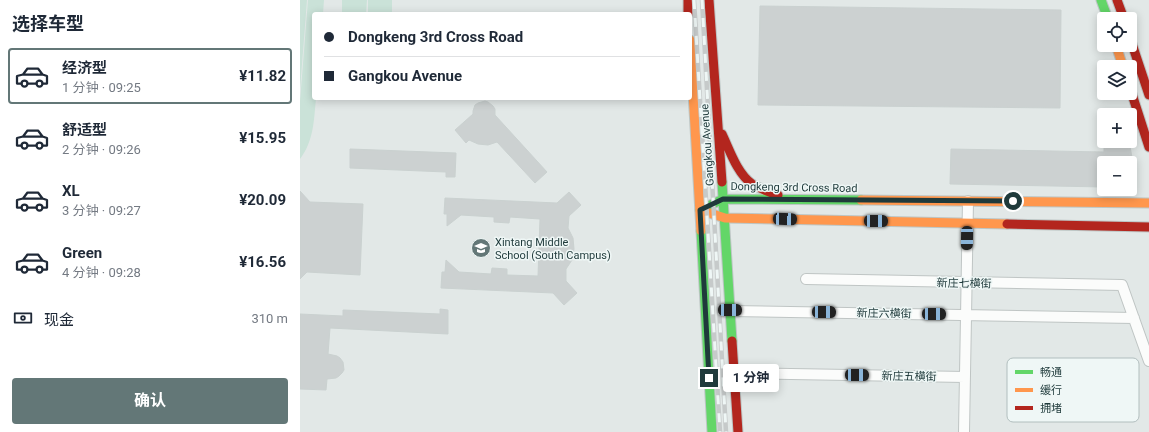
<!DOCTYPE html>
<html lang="zh">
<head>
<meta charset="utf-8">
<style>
	:root { --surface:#fff; --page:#f6f6f7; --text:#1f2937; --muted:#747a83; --line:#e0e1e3; --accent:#637777 }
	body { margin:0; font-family:Roboto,"Noto Sans SC",sans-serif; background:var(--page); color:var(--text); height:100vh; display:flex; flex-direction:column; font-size:15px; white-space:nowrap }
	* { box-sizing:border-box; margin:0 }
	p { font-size:13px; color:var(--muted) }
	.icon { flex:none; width:22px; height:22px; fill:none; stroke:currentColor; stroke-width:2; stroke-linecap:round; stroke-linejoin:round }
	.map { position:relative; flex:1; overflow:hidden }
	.side { display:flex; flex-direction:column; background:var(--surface); width:300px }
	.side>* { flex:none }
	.guide { position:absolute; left:12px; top:12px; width:380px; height:88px; border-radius:4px; box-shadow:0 2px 10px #0003; display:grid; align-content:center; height:88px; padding:0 12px; background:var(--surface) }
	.controls { position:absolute; left:797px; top:12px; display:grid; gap:8px }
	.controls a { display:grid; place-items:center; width:40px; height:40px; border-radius:4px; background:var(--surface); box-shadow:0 2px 10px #0003; font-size:20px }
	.end { position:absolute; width:18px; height:18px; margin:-9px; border:5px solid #1f3a3b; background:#fff; box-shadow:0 0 0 2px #fff }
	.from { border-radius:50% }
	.bubble { position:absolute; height:28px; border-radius:4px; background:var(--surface); box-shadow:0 2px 10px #0003; font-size:13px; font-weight:700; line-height:28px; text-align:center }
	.car { position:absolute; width:12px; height:24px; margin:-12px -6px; border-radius:5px; box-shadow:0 0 3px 1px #0007; background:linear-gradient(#222 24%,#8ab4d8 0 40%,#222 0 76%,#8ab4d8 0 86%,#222 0) }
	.guide b { display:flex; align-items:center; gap:14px; height:38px; font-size:15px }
	.guide b+b { border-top:1px solid var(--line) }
	.guide i { width:10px; height:10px; background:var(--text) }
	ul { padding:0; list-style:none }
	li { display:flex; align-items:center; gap:12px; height:56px; margin:0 8px 6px; padding:0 4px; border:2px solid transparent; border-radius:4px }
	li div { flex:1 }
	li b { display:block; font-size:15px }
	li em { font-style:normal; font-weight:700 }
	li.on { border-color:var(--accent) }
	li>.icon { width:36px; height:36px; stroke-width:1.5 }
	h2 { padding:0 12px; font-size:18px; line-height:48px }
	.pay { display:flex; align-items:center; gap:10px; height:44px; padding:0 12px; font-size:15px }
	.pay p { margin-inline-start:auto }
	.primary-button { display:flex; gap:8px; margin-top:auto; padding:8px 12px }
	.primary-button a { flex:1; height:46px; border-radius:4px; background:var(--accent); color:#fff; font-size:16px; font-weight:700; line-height:46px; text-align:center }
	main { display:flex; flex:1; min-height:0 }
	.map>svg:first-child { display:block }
</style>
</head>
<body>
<main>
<section class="side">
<h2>选择车型</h2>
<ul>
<li class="on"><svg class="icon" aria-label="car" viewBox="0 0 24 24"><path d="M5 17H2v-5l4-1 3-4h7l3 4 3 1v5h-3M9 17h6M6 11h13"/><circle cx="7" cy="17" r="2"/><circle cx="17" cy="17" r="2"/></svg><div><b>经济型</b><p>1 分钟 · 09:25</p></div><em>¥11.82</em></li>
<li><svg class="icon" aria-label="car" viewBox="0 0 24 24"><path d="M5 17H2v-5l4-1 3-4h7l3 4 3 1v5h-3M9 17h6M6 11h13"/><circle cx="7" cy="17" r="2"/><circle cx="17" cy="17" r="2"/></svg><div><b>舒适型</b><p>2 分钟 · 09:26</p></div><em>¥15.95</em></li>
<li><svg class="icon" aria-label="car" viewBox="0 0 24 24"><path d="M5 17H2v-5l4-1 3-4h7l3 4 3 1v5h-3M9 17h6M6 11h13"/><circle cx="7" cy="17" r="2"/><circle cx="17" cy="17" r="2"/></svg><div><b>XL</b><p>3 分钟 · 09:27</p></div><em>¥20.09</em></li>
<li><svg class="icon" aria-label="car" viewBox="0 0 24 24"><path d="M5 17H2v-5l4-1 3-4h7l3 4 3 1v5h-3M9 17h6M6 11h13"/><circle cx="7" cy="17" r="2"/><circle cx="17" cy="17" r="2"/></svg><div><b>Green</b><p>4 分钟 · 09:28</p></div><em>¥16.56</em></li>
</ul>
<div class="pay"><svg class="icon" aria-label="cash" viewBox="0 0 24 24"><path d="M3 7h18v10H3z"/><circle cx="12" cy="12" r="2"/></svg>现金<p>310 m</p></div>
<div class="primary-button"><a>确认</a></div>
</section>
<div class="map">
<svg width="849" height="432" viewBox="0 0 849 432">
	<rect width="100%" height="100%" fill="#e2e8e7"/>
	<!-- green -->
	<path fill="#cae2d8" d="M0,0h7l-7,90z
		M8,0h16l-1,14h-9v84h2c-2,21 -2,43 -16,61v-58z
		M42,0h25l-1,14h-24z
		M68,0h24v14h-24z"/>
	<!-- building -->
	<path fill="#ccd1d1" stroke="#cad1d0" d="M460,6l301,4 -1,98 -302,-3z
		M185,101l3,1 5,4 2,3v6l52,57 -12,11 -38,-41 -9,3 -10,-1 -9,-4 -3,3 -11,-13 18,-16v-3l2,-6 3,-2z
		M804,141h25l4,22h-29v24l-154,-3 1,-35 153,3z
		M50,149l106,4 -1,24h-9v-5l-96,-4z
		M0,191l10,11 53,2 -3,71 -53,-3 -7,7z
		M269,192l12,13 -12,11 -1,12 5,10 1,11 -2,11 -6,9v12l11,12 -13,12 -11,-12 -112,-5 1,-16h3l1,-12 13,12 32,2 1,-6 15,1v6l31,1 2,-57 -30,-2 -1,6 -15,-1v-5l-33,-2 -14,11v-12h-3l1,-16 112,5z
		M140,309l8,1v24l-118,-6 -2,26 9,2 3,2 3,4 1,8 -2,3 -3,3 -3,2 -9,1 -1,11 -26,-1v-75l43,2v-6l97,4z"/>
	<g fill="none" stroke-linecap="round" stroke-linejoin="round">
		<defs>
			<path id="street" d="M506,279l316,6 27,76
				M430,311l404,7
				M434,373l231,4
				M664,432l4,-231"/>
			<path id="fast" d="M801,0l7,19
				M422,182l10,159
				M400,210l23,-11 138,1
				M401,231l11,201"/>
			<path id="slow" d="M390,40l11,191
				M816,45l7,22
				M561,200l288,3
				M400,210l25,8 282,6"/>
			<path id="jam" d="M388,0v14
				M409,0l13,182
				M817,0l7,19
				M830,38l19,57
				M830,88l19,59
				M422,134c8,17 15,39 30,50 8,5 17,8 26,11
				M707,224l142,3
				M432,341l6,91"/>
		</defs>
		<!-- street casing -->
		<use href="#street" stroke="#bfc5c4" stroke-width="12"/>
		<!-- fast casing -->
		<use href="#fast" stroke="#bdc6c5" stroke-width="11"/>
		<!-- slow casing -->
		<use href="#slow" stroke="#bdc6c5" stroke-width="11"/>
		<!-- jam casing -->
		<use href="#jam" stroke="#bdc6c5" stroke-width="11"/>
		<!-- street -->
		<use href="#street" stroke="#fbfcfb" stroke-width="10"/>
		<!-- fast -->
		<use href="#fast" stroke="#63d668" stroke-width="9"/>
		<!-- slow -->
		<use href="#slow" stroke="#ff974d" stroke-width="9"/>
		<!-- jam -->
		<use href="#jam" stroke="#b3261e" stroke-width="9"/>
		<defs>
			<path id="rail" d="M394,0l26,432
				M402,0l24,432"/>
		</defs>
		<!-- rail casing -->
		<use href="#rail" stroke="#c6caca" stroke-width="4.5"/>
		<!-- rail -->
		<use href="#rail" stroke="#eff7f6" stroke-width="3" stroke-dasharray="9" stroke-linecap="butt"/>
	</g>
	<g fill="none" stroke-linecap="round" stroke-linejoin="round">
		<!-- route -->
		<path stroke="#1f3a3b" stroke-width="5" d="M409,378l-9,-168 23,-11 290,2"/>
	</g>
	<!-- icons -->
	<defs>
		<symbol id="school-disc" viewBox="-11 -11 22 22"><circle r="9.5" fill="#637777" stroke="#eff7f6"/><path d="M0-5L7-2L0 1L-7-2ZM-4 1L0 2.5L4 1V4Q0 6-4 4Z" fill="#fff"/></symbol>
	</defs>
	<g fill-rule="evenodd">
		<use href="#school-disc" x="170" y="237" width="22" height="22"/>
	</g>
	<g text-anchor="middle" stroke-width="3" stroke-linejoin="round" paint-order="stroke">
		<!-- street labels -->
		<g font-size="11" fill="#1f3a3b" stroke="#eff7f6">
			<text transform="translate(407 145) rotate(-94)" y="4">Gangkou Avenue</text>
			<text transform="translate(494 187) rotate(1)" y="4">Dongkeng 3rd Cross Road</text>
			<text transform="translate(664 283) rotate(1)" y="4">新庄七横街</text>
			<text transform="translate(584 313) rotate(1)" y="4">新庄六横街</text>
			<text transform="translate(609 376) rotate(1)" y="4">新庄五横街</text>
		</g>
		<!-- poi labels -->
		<g font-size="11" fill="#1f3a3b" stroke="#eff7f6" text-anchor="start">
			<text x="195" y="246">Xintang Middle<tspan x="195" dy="13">School (South Campus)</tspan></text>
		</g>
	</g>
	<!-- legend -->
	<rect x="707" y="358" width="132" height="64" rx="6" fill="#eff7f6" stroke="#b1bebe" stroke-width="1"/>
	<rect x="715" y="370" width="18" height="4" fill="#63d668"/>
	<rect x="715" y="388" width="18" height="4" fill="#ff974d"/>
	<rect x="715" y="406" width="18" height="4" fill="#b3261e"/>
	<g font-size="11" fill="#1f3a3b">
		<text x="740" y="376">畅通</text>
		<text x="740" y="394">缓行</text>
		<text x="740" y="412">拥堵</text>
	</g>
</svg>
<div class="controls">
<a><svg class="icon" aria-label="locate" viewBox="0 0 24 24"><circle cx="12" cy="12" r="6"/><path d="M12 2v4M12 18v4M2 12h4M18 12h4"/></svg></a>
<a><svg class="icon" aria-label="layers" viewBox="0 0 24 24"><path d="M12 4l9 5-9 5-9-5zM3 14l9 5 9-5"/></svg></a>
<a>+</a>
<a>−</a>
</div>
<i class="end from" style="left:713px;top:201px"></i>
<i class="end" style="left:409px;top:378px"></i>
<div class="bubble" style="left:423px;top:364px;width:56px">1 分钟</div>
<i class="car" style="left:485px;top:219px;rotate:92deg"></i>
<i class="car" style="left:576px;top:221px;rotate:91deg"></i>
<i class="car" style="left:667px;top:238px;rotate:181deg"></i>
<i class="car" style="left:430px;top:310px;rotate:91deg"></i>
<i class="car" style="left:524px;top:312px;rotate:91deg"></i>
<i class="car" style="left:634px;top:314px;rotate:91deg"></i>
<i class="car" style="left:557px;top:375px;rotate:91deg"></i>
<div class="guide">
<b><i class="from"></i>Dongkeng 3rd Cross Road</b>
<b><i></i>Gangkou Avenue</b>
</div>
</div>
</main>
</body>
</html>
